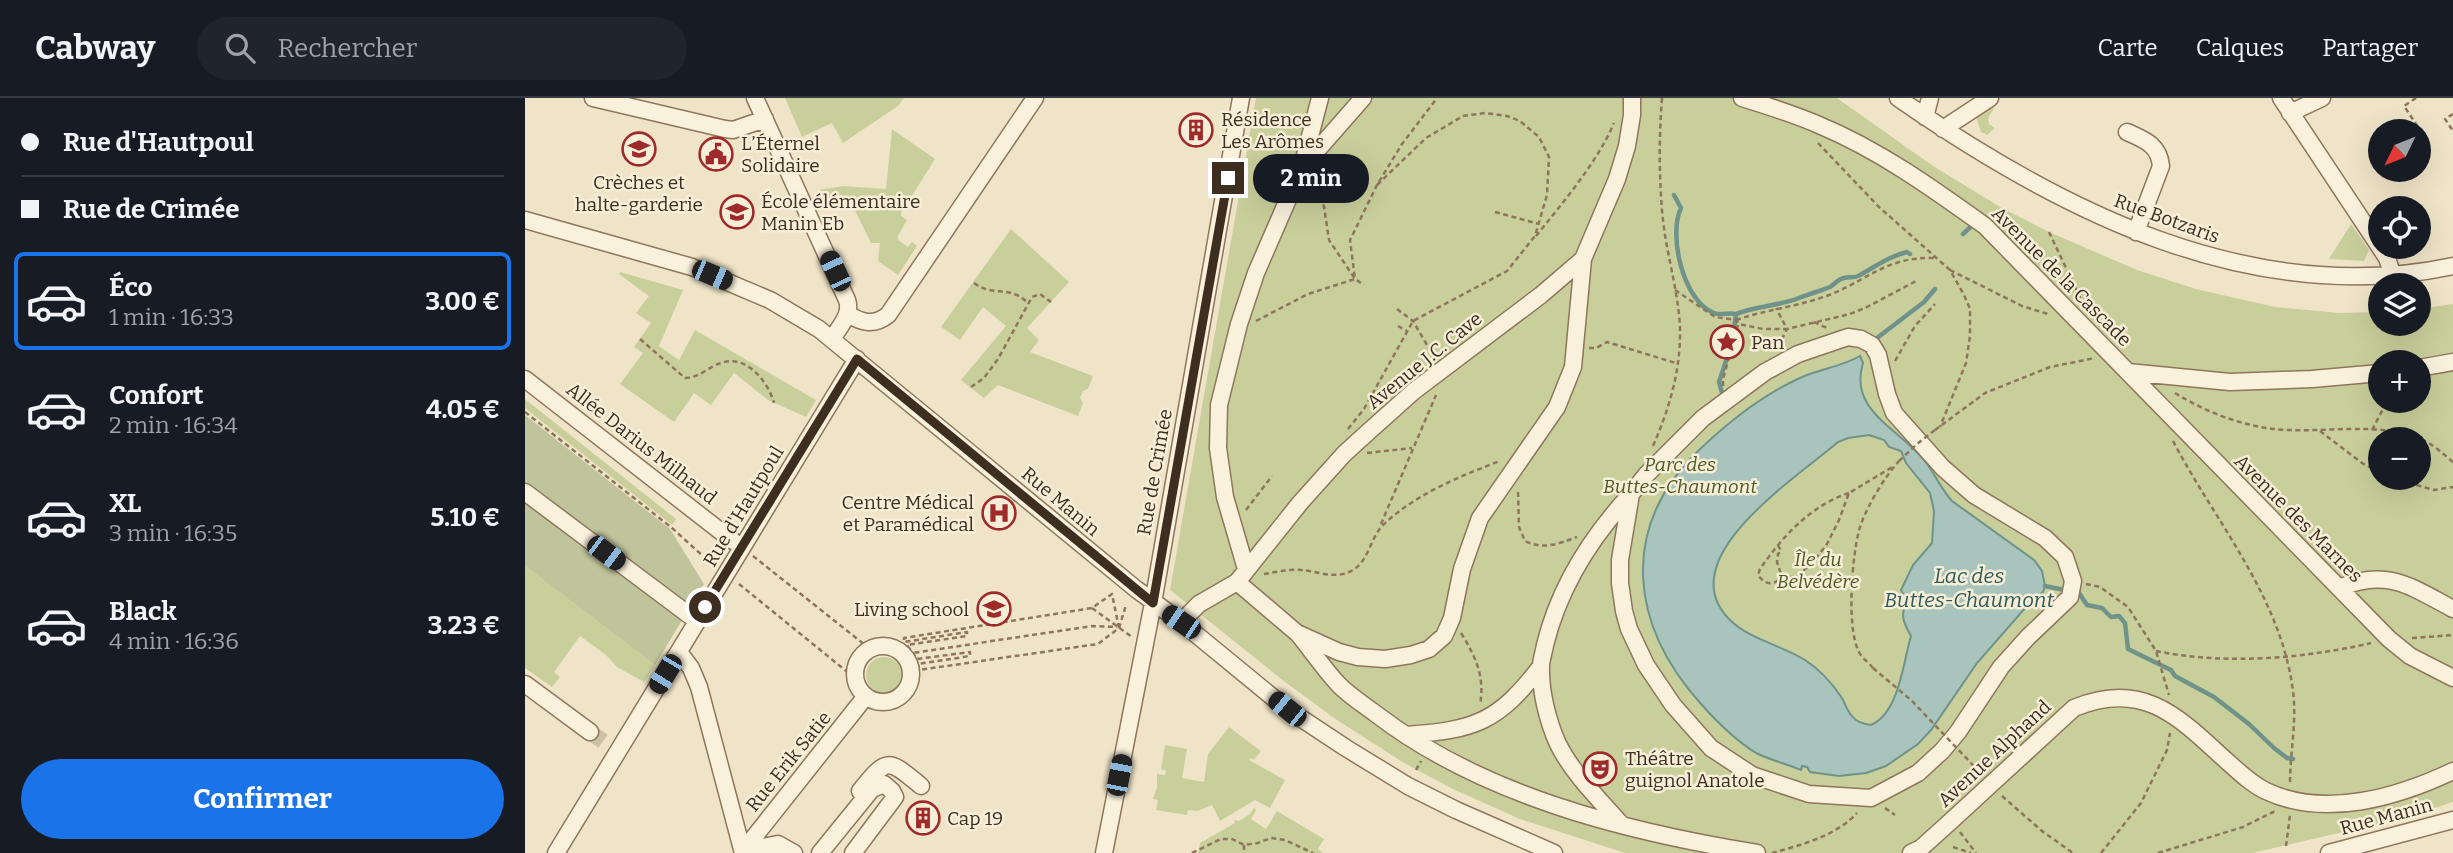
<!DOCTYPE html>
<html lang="fr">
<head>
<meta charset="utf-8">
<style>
	:root { --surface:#171b24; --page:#20242c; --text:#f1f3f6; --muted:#9ea1a6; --line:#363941; --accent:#1a73e8 }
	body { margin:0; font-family:Bitter,serif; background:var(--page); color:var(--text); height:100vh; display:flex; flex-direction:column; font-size:26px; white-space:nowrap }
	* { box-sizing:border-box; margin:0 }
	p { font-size:23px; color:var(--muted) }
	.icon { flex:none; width:38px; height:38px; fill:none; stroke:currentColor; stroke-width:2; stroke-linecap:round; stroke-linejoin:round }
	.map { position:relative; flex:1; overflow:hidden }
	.details { display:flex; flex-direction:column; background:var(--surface); width:525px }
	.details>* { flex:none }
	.hud { display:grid; align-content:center; height:154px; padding:0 21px; background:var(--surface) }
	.needle { width:46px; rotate:227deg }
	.buttons { position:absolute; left:1843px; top:21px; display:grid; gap:14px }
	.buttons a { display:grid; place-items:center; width:63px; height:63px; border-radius:50%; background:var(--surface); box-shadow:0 7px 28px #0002; font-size:35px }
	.end { position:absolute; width:32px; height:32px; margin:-16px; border:9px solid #3d2e20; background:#fff; box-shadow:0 0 0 4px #fff }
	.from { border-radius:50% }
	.bubble { position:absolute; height:49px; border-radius:24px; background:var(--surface); box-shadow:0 7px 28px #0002; font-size:23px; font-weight:700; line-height:49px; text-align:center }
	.car { position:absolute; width:21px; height:42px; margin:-21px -10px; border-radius:9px; box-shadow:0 0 5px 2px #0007; background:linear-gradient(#222 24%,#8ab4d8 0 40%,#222 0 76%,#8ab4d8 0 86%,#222 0) }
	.hud b { display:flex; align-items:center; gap:24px; height:66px; font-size:26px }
	.hud b+b { border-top:2px solid var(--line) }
	.hud i { width:18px; height:18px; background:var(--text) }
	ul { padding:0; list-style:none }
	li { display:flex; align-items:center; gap:21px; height:98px; margin:0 14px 10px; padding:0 7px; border:4px solid transparent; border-radius:10px }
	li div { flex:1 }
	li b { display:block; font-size:26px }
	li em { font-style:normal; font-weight:700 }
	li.active { border-color:var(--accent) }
	li>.icon { width:63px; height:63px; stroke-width:1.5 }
	.cta { display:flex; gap:14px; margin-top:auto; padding:14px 21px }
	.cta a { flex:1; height:80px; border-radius:42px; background:var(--accent); color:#fff; font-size:28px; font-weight:700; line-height:80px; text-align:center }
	header { display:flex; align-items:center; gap:42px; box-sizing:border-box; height:98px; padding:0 35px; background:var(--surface); border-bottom:2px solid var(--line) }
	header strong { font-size:33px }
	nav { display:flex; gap:38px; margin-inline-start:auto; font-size:24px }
	.search { width:490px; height:63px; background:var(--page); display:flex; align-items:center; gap:18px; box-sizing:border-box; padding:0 24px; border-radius:38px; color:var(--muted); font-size:26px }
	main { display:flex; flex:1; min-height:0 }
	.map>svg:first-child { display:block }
</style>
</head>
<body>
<header>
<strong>Cabway</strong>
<div class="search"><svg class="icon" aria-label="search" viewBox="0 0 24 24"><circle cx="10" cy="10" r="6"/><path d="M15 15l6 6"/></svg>Rechercher</div>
<nav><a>Carte</a><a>Calques</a><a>Partager</a></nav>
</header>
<main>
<section class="details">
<div class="hud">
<b><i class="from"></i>Rue d'Hautpoul</b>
<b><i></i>Rue de Crimée</b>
</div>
<ul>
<li class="active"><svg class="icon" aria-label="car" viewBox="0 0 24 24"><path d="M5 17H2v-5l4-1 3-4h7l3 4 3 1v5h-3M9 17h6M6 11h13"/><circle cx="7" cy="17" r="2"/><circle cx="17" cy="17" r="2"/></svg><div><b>Éco</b><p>1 min · 16:33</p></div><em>3.00 €</em></li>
<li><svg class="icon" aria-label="car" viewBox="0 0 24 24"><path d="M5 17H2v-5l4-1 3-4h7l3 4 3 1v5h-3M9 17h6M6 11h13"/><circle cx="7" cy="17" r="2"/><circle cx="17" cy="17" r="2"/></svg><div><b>Confort</b><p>2 min · 16:34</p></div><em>4.05 €</em></li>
<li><svg class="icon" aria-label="car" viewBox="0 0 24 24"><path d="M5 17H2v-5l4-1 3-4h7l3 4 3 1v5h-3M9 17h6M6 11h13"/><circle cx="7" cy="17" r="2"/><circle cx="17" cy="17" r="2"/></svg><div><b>XL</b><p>3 min · 16:35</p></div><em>5.10 €</em></li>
<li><svg class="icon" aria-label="car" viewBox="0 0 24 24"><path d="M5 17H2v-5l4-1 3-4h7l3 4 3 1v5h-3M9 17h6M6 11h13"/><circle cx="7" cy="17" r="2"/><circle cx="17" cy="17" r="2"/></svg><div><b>Black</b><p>4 min · 16:36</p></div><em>3.23 €</em></li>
</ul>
<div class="cta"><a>Confirmer</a></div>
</section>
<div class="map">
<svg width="1928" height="755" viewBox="0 0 1928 755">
	<rect width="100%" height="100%" fill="#f0e4c8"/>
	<!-- green -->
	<path fill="#c9cf9b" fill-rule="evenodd" d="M260,0h119l-6,8 -55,37 -11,-20 -30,14z
		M731,0h581l96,68 69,42 47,24 88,38 59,19 79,18 65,6 40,-1v12h39v-15l34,-5v498l-45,15 -156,36h-627l-105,-34 -65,-29 -51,-27 -67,-43 -52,-38 -115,-92zM1855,264h39v39h-39zM1855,341h39v39h-39z
		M1471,6l-8,15 1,5 6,4 -8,7 -6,-3 -5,-16z
		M367,31l43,30 -34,54v3l6,4 -9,16v4l10,7 4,-5 5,4 -19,29 -20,-14 2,-18h-9l-21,-43 -15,1 -9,4 -7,-15 24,-4 43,3z
		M1826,126l18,26 -5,11 -35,-2z
		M486,131l58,53 -42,46 12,12 -9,12 63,24 -5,13 -5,2 -3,7 3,5 -5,13 -80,-31 -14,13 -23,-18 45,-54 -23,-19 -23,33 -19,-13z
		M95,174l63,18 -24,56 20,14 16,-30 121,70 -10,17 -38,-17 -34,-27 -23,32 -17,-12 -20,29 -54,-38 23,-31 -9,-6 17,-24 -15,-10 13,-17 -30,-22z
		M0,301l151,120 -4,6 -147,-117z
		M0,468l130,99 -11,17 -27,-15 -11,-12 -26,-19 -26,36 6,5 -8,10 -27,-19z
		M341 577a18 18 0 1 1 36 0a18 18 0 1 1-36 0Z
		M704,629l32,24 -7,9 -4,-2 -1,2 36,20 -15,28 -15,-8 -35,21 -8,-16 -14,6 -10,-1 -1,5 -31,-5 2,-10 -5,-1 4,-12v-13l8,1 1,-4 -5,-2 4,-24 22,4 -5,29 22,4 4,-28z
		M729,710l2,2 -5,9 15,10 11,-18 47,28 -6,10 5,4h-125l2,-10 35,-20 -1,-3 5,1 11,-7z"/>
	<!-- cemetery -->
	<path fill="#bfc49a" d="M0,317l145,114 34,55 -49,81 -130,-99z"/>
	<!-- water -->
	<path fill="#a9c4bc" stroke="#6f938a" stroke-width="2" fill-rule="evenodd" d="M1335,258l3,7c-15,48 37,66 62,98 10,13 16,28 27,40l82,59 8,11 3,15 -2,6 -17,15 -49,56 -46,67 -13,14 -32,22 -20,7 -27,3 -29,-4 -3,-5 -5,-1 -1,4c-14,-6 -31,-10 -45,-17 -21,-13 -39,-31 -55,-49 -70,-78 -83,-174 -4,-252 29,-28 65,-57 103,-74 19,-9 41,-11 60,-22zM1344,337l15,5 5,7 12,4 5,12 24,30 4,18 -2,32 -19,22 -12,25 6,11c-7,14 -4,21 4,35 -8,27 -12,77 -40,89 -7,-1 -15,-3 -19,-9 -5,-5 -7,-13 -10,-18 -10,-15 -23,-29 -37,-38 -24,-15 -56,-21 -75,-40 -62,-61 68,-143 108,-178l10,-4z"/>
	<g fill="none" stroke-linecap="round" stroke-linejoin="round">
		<!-- stream -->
		<path stroke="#6f938a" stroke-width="4.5" d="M1149,97l7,13c-13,26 2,94 33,105 7,3 15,-1 22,1l-4,29 -13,39 3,11
			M1438,136l12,-11
			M1211,216c19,-8 43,-8 63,-16 10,-4 21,-7 31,-11 5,-3 8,-8 14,-9 6,-2 10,1 16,-3 16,-9 30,-19 47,-23l3,2
			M1352,240l47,-36 11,-13
			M1520,488l34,7 8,12 15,3 9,9 8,-1 6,7 3,26 43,21 4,6 39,21 35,27 25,24 13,10 6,1"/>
		<!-- minor-tunnel -->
		<path stroke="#ccc0a6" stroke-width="16" stroke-dasharray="16 8" stroke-linecap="butt" d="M65,634l17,12"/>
		<defs>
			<path id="minor" d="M68,0l132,31 8,1 32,-11
				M230,0l92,202c5,14 -7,26 -15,39
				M1217,0c26,8 52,16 77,27 60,25 113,63 166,101l404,413 21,17 43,22
				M1373,0c161,112 353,211 555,168
				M1756,0l106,160 6,18
				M1765,15l32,-15
				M1400,19l5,-19
				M1418,31l47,-31
				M1602,34c18,8 32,13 34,34l-25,66
				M781,65l57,-65
				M0,122l167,47 78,33 49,29 317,260 45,33 106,87 59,39 62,38 48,24 98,43
				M323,216c14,9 26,12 40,1l147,-217
				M1323,239l13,2 11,6 6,10 9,39 7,19 49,55 31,27 71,43 20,19 8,24 -3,16 -42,40 -27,30 -43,65 -16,19 -24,22 -47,25 -62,-4 -57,-19 -41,-27 -38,-43 -27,-40 -17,-36 -5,-18 -4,-28v-23l11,-66 15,-19 57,-57 62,-46 33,-18z
				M1894,270l34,-6
				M1603,274l102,10 82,-3 68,-6
				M0,281l208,162
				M0,394l172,129
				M721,471l-21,-72 -7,-49 1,-43 20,-81 17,-51 46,-106 18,-69
				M712,484l60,51 42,19 19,5 27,2 26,-4 18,-6 15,-13 8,-18 10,-49 18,-51 77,-111 16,-40 10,-108
				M1814,490c48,-20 71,-2 114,21
				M656,524l18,-18 38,-22 63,-79 44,-49 23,-21 47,-42 127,-96 42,-36 34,-80 10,-33 5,-31v-17
				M774,537c13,16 25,34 40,50 11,11 25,20 37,29 107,82 251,118 381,139
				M330 576a28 28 0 1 1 56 0a28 28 0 1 1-56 0Z
				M154,554l12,16 8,19 44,166
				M0,586l65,48
				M881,637c70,-5 92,-13 135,-69
				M335,693c28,-35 28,-32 61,-5
				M1096,726c-22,-25 -48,-50 -63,-80 -10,-22 -18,-53 -17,-78 0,-6 3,-14 4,-21 14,-57 47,-109 86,-151
				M218,753l123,-155
				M218,753l35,-7 16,9
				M31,755l301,-494
				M295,755l52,-64 12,-5 8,7 3,6 -42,56
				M579,755l49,-250 88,-505
				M1386,755l10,-5 30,-27 123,-113c65,-27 100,4 146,47 15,13 29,28 46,36 59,28 132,6 187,-20
				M1804,755l124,-33"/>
		</defs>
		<!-- minor casing -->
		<use href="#minor" stroke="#8d765c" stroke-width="19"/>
		<!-- path -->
		<path stroke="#8d765c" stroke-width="2.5" stroke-dasharray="5 3.5" stroke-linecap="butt" d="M1891,0l-12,8 22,33 -7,5
			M1928,16l-8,5 8,12
			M1293,45l61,64 71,63 14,25 6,14v27l-4,27 -26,64
			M787,84l11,18 6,40 26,39 9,6
			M970,114l44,12
			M1524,134l34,72
			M1011,138c26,-32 62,-75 78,-113
			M1425,172l72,36 26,8
			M449,185c21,15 33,1 53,19
			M1150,192l40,27 21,3 3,4 24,5h24l-11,-21
			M872,211l16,12 21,36
			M1211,222c32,-11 67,-14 98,-27 39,-17 54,-36 100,-35
			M731,223l52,-27 47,-15 -5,-39 27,-55 25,-41 35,-46
			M1289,224l13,6
			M873,228l9,5
			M115,241l45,39c14,0 23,-11 36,-15 25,-9 47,18 53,40
			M1253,249l9,-18 63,-15 17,-7 51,-27
			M1064,250h7l11,-6 72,22
			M1370,263l20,-35 20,-22
			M1198,288v-7l15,-54
			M446,289l13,-9 14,-19 34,-62 8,-3 11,8
			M1650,295c29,18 64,32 99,36 47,5 100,-8 144,9 14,5 24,15 35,24
			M0,314l147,116 43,39
			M823,331l16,-20 49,-88 94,-50 28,-35 12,-41 2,-38 -10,-20 -19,-16 -13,-5 -22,-3 -22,3 -37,22 -49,47
			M1410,332l50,-37 65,-26 45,-9
			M1847,332l10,-19 12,-10
			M1795,333l42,32 18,10
			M1648,343c43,82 108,156 120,250 4,30 -3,62 -3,92
			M1128,348c17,-39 28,-77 27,-119 -2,-39 -15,-77 -18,-117 -3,-37 -3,-75 0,-112
			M842,355l45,-5
			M1867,380l42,12 19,-3
			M993,394l1,35 6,14c19,9 33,3 52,-4
			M1324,395c-38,12 -67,44 -89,76l-2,6c7,10 16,11 24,2h15l20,-20 10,-13 12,-24 10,-27 45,-27
			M721,412l26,-34
			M856,426l55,-129
			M1253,447l3,6 -3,3 -1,8 5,15
			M228,458l112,89
			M739,476c12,-2 25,-5 37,-4 15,1 33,9 48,2 20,-8 20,-33 34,-47 33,-31 75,-48 117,-64
			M214,486l117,95
			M1561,486l14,3 28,20 28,44 13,44
			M567,510l40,29
			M594,530l-7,-34 -20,14 -188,30v4l63,-10v4l-60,9 10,14 53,-7v4l-52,8 1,6 179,-26 21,-16 7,-23
			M936,535c15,24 24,44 19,72
			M1887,540l41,-3
			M1631,553c70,14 145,8 215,-8
			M381,556l186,-28 25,1
			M1348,570c-4,-5 -11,-10 -14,-16 -13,-24 -7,-99 1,-125 6,-19 25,-51 39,-66
			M1446,665l9,11
			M891,672l5,-9
			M1477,698l40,35 31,22
			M1360,710l10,7
			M1435,734l16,21
			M719,747v8
			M1761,748l4,-31
			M1428,749l18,6
			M667,755l29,-14h11l12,6 14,-2 13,-5 14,2 28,13
			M1247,755c29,-8 64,-17 85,-40
			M1576,755l40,-50 26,-53 3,-17
			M1633,755l85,-26 34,-17"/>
		<!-- minor -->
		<use href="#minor" stroke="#faf1dc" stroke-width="16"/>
		<!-- path-bridge -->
		<path stroke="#8d765c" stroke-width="2.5" stroke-dasharray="5 3.5" stroke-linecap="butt" d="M1374,363l18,-17 18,-14
			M1348,570l38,32 60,63"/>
	</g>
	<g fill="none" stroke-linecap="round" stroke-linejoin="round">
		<!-- route -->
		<path stroke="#3d2e20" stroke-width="9" d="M180,509l152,-248 296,244 75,-425"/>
	</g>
	<!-- icons -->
	<defs>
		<symbol id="building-ring" viewBox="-11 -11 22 22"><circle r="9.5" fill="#f7eed8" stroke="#9e2a2b" stroke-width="1.5"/><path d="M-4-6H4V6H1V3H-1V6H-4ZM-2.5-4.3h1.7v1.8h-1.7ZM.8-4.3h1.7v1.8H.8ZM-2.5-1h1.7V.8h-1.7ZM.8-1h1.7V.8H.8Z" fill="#9e2a2b"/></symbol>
		<symbol id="school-ring" viewBox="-11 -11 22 22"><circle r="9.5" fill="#f7eed8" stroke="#9e2a2b" stroke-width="1.5"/><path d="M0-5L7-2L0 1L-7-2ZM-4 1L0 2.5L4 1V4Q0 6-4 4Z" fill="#9e2a2b"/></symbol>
		<symbol id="civic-ring" viewBox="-11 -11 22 22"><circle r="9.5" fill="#f7eed8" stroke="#9e2a2b" stroke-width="1.5"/><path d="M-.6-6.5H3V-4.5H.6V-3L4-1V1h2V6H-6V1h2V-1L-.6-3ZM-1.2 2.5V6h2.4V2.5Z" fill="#9e2a2b"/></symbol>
		<symbol id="sight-ring" viewBox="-11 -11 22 22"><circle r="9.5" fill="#f7eed8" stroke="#9e2a2b" stroke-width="1.5"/><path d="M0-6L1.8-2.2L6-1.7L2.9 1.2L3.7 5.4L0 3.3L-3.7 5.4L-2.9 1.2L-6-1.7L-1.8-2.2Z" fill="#9e2a2b"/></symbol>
		<symbol id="hospital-ring" viewBox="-11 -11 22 22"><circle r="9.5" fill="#f7eed8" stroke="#9e2a2b" stroke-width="1.5"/><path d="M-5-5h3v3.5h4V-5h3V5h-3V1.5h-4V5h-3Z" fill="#9e2a2b"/></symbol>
		<symbol id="theatre-ring" viewBox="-11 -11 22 22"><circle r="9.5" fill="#f7eed8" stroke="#9e2a2b" stroke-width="1.5"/><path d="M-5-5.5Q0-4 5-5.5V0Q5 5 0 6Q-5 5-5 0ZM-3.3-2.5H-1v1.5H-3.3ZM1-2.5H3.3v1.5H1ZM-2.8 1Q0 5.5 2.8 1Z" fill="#9e2a2b"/></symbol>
	</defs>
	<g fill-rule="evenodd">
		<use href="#building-ring" x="652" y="13" width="38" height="38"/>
		<use href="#school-ring" x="95" y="32" width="38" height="38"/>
		<use href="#civic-ring" x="172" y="37" width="38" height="38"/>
		<use href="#school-ring" x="193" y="95" width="38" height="38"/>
		<use href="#sight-ring" x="1183" y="225" width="38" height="38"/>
		<use href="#hospital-ring" x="455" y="396" width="38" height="38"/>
		<use href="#school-ring" x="450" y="492" width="38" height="38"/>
		<use href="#theatre-ring" x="1056" y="652" width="38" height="38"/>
		<use href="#building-ring" x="379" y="701" width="38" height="38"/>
	</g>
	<g text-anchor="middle" stroke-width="5" stroke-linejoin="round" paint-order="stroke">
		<!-- poi labels -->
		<g font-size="19" fill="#3d2e20" stroke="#f7eed8" text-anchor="start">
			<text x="696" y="28">Résidence<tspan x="696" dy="22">Les Arômes</tspan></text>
			<text x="216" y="52">L’Éternel<tspan x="216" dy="22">Solidaire</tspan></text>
			<text x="114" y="91" text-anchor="middle">Crèches et<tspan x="114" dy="22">halte-garderie</tspan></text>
			<text x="236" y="110">École élémentaire<tspan x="236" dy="22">Manin Eb</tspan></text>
			<text x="1226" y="251">Pan</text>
			<text x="449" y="411" text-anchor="end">Centre Médical<tspan x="449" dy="22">et Paramédical</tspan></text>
			<text x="444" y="518" text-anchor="end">Living school</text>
			<text x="1100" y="667">Théâtre<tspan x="1100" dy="22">guignol Anatole</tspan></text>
			<text x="422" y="727">Cap 19</text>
		</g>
		<!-- street labels -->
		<g font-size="19" fill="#3d2e20" stroke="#f7eed8">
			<text transform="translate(1642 120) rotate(20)" y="7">Rue Botzaris</text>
			<text transform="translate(1537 178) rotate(45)" y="7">Avenue de la Cascade</text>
			<text transform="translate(899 262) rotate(-39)" y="7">Avenue J.C. Cave</text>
			<text transform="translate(117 345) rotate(38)" y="7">Allée Darius Milhaud</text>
			<text transform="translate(629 374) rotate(-80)" y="7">Rue de Crimée</text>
			<text transform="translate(536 403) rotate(40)" y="7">Rue Manin</text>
			<text transform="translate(218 408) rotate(-59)" y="7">Rue d'Hautpoul</text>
			<text transform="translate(1774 420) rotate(45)" y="7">Avenue des Marnes</text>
			<text transform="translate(1469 655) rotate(-43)" y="7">Avenue Alphand</text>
			<text transform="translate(263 663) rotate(-51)" y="7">Rue Erik Satie</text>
			<text transform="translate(1861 718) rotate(-15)" y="7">Rue Manin</text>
		</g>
		<!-- park labels -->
		<g font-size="19" font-style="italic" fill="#4d5a26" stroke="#f7eed8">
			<text x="1155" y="373">Parc des<tspan x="1155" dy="22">Buttes-Chaumont</tspan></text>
			<text x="1293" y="468">Île du<tspan x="1293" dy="22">Belvédère</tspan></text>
		</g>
		<!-- water labels -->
		<g font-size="21" font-style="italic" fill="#2f5d5a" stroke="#f7eed8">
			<text x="1444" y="485">Lac des<tspan x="1444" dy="24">Buttes-Chaumont</tspan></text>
		</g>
	</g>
</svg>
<div class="buttons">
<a><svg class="needle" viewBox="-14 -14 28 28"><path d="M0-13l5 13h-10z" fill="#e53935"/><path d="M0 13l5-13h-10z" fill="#9ea1a6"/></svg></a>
<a><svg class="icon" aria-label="locate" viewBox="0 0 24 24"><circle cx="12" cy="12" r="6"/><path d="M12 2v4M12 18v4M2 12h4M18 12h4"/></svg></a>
<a><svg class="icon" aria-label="layers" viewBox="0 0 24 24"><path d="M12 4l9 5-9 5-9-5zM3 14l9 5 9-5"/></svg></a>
<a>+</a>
<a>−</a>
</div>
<i class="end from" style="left:180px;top:509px"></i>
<i class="end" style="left:703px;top:80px"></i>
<div class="bubble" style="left:728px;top:56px;width:116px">2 min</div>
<i class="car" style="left:310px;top:173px;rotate:335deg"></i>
<i class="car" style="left:187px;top:177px;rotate:113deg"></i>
<i class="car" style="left:81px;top:455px;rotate:127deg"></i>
<i class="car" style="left:656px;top:524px;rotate:304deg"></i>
<i class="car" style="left:140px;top:576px;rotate:211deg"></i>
<i class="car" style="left:762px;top:611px;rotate:309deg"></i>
<i class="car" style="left:594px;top:677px;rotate:11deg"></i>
</div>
</main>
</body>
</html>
